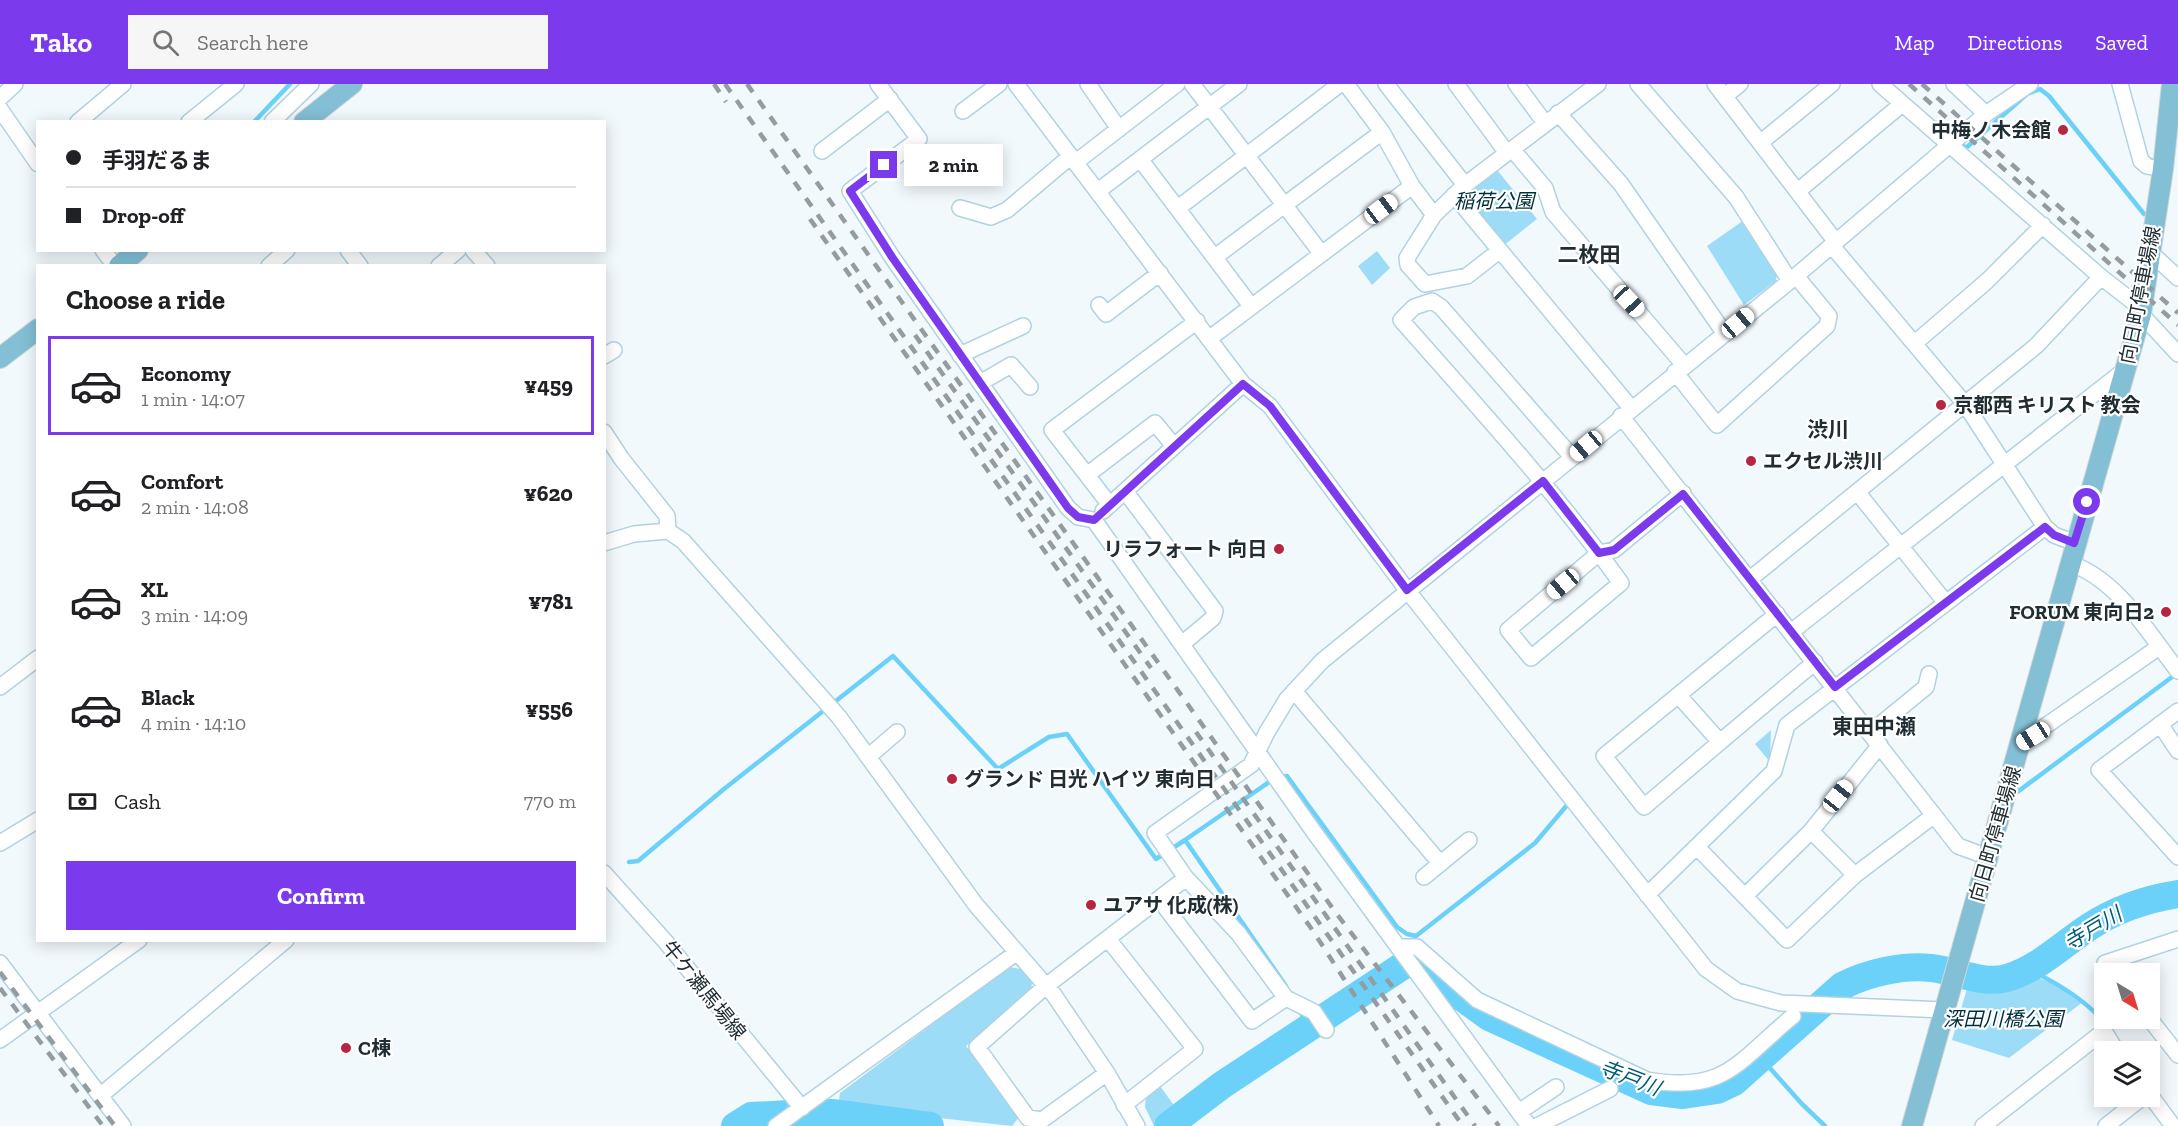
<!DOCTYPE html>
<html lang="en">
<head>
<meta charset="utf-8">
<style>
	:root { --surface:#fff; --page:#f6f6f6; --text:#202124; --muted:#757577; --line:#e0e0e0; --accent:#7c3aed }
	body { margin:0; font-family:"Zilla Slab","Noto Sans JP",serif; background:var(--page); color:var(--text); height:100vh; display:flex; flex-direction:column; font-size:22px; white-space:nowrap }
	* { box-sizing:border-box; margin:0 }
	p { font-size:20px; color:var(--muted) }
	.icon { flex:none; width:33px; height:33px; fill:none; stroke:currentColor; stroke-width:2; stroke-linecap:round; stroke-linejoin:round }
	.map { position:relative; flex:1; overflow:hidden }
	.details { position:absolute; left:36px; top:180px; width:570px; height:678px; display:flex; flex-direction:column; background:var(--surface); border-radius:0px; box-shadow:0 3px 15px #0003 }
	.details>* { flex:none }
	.hud { position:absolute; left:36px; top:36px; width:570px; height:132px; border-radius:0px; box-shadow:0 3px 15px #0003; display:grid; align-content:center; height:132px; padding:0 30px; background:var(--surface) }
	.needle { width:39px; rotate:142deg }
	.tools { position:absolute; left:2094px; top:879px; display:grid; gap:12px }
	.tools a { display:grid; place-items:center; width:66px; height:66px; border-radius:0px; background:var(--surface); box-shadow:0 3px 15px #0003; font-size:30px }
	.end { position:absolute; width:27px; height:27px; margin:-14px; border:8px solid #7c3aed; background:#fff; box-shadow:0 0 0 3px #fff }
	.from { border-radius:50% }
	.bubble { position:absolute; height:42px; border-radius:0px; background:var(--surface); box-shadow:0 3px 15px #0003; font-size:20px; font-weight:800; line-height:42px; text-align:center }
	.car { position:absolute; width:18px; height:36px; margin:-18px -9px; border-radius:8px; box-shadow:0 0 4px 2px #0007; background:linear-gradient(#fff 24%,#345 0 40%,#fff 0 76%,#345 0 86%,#fff 0) }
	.hud b { display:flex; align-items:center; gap:21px; height:57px; font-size:22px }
	.hud b+b { border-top:2px solid var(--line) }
	.hud i { width:15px; height:15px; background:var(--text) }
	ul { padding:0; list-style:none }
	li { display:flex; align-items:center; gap:18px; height:99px; margin:0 12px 9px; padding:0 18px; border:3px solid transparent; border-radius:0px }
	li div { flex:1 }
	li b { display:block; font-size:22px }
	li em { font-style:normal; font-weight:800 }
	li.on { border-color:var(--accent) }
	li>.icon { width:54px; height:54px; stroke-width:1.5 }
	h2 { padding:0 30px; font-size:27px; line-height:72px }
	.pay { display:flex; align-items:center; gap:15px; height:66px; padding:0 30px; font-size:22px }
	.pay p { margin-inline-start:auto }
	.primary-button { display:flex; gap:12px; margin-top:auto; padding:12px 30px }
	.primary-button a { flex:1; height:69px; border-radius:0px; background:var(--accent); color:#fff; font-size:24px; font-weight:800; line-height:69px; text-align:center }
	header { display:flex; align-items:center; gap:36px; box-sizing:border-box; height:84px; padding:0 30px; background:var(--accent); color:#fff }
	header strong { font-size:28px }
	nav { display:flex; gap:33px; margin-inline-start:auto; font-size:21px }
	.search { width:420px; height:54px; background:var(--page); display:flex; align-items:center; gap:15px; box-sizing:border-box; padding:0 21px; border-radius:0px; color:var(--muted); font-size:22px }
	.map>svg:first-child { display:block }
</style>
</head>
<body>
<header>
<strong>Tako</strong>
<div class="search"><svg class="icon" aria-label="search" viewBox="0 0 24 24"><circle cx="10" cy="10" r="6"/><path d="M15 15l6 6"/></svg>Search here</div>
<nav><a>Map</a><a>Directions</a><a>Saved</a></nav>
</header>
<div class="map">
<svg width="2178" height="1042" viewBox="0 0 2178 1042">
	<rect width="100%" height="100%" fill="#f2f9fc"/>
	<!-- green -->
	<path fill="#9ddcf6" d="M1497,86l40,49 -34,27 -37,-45v-6z
		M1744,136l33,53 -1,8 -32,24 -37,-59z
		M1377,167l13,17 -18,17 -14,-19z
		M1771,646l-1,32 -15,-18z
		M1009,883l12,2 11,13 -1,10 -65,54 53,71 -7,9 -174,-19 2,-14z
		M2039,894l19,8 23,17 -2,2 -70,53 -57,-18 16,-55 23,1z
		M1160,1002l16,22 -22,18 -9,-19 1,-11z"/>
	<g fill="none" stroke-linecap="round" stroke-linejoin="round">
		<!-- stream -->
		<path stroke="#6cd1f9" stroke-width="4.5" d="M254,38l36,-38
			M1936,39l30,25 61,-54 13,-5 9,7 95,118
			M1280,694l7,-2 110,151 10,7 9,2 119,-93 33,-39
			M2016,709l156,-116
			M1185,756l87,-60
			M629,778l9,-1 86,-72 169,-133 105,113 51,-32 18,-3 89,125 29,-19 101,146
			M2028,885c31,15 61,33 82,60
			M1299,925l10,19
			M1761,974l41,46 23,22"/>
		<!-- river -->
		<path stroke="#6cd1f9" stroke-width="28" d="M735,1042l16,-10 57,-3h24l98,13
			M1168,1042l54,-41 185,-122h9l24,13 20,20 29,21 162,74 32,4 34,-5 17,-8 108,-96c25,-13 60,-21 89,-18 24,2 51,17 76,10 31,-9 56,-34 82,-51 27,-18 57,-28 89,-33"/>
		<defs>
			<path id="minor" d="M878,0l41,55 -69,52 42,66 176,251 10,9 16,3 220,312 215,294
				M1016,0l227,300 27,22 137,184 299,379 31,22 44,12 163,7
				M1088,0l31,45
				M1192,0l129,169
				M1346,0l36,48 30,54
				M1386,0l79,101 -31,30 -27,43 1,7 17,19 42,-8 32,-25
				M1456,0l51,69
				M1516,0l29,39
				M1638,0l98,113 54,84
				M1715,0l121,158
				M1880,0l221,193 40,31
				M1954,0l32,30
				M2120,0l21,77 6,5 16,3
				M1725,12l15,-12
				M0,14l15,-14
				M0,25l38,55
				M963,27l36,-27
				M1558,29l63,71 104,150
				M78,38l45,-38
				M189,38l47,-38
				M272,38l39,-38
				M1760,59l72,-59
				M1512,65l33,39 8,24 131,153
				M822,67l68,-52
				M1140,75l111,147
				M1076,78l101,-78
				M1465,101l133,-101
				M1098,107l141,-107
				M1798,107l104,-87
				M1454,111l177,213
				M960,124l31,9 16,-7 64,-54
				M1178,124l162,-124
				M1832,162l133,158 80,123 9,8 21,8
				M103,166l12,16
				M348,166l12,16
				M473,166l14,16
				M2150,168l28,26
				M1215,173l167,-125
				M269,182l18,-16
				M439,182l19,-16
				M1099,221l7,9 54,-41
				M2141,230l37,40
				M1210,254l202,-152 22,29
				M1915,259l72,-62 56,-56
				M960,271l63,-29
				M604,272l10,-6
				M1675,288l42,53 110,-99 2,-10 -33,-40
				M980,299l31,-18 19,22
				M1621,332l337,430 30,11
				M604,348l17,26 46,58 1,15 15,10 156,176 137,188 78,90 53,78 30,53
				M1572,373l-131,-150 -9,-6 -18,6 -13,13c76,86 153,170 220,263l-90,75 -23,-28 91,-77 15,-3 69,-57
				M1087,391l68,-52 19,23
				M1125,407l90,120 -2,7 -31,26
				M1858,409l88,110
				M1110,421l-58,-75 145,-109
				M1103,427l140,-127
				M604,459l30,-9 34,-3
				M2069,479c49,16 79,70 109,108
				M1750,495l286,-233 65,-69
				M1791,548l335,-263
				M0,603l38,-29
				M1294,607l146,172
				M1679,612l41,46 95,-80
				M2178,627l-79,59 79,87
				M2160,640l18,27
				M1871,648l55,-45 3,-13
				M1720,658l-76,65 -40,-51 173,-142
				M2021,659l138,-96
				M868,673l29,-25
				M1811,747l44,44
				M0,759l38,-23
				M1697,763l90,93 68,-65 78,-59
				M604,789l61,68 137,167
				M1424,793l45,-37
				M1186,794l52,55 48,65 28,14 12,18
				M1647,811l127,-124 13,-46 258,-198
				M1745,812l66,-65 69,-86
				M1159,815l93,122 34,-23
				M1108,855l87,110 -71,56
				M1401,863h16l60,53 170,80c79,14 91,-19 146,-64
				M0,879l123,163
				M2114,890l-9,-11 73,-24
				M2149,934l29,37
				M0,956l139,-100
				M1107,989l-65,47 -14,-2 -51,-71 69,-61 140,-108 -31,-45 96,-68 16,-33 20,-33 35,-38 468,-380 196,-167 44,-30
				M2150,1011l23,31
				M100,1012l186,-156
				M1519,1028l37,-25
				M776,1042l240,-173
				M1537,1042l73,-37
				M1983,1042l121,-95 13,21
				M2106,1042l38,-30"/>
			<path id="major" d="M304,38l48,-38
				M119,182l19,-16
				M0,274l38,-29
				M1912,1042l229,-812 22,-145 9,-85"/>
		</defs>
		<!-- minor casing -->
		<use href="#minor" stroke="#b0d2e1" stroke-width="18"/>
		<!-- major casing -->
		<use href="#major" stroke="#d2d5d6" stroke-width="22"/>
		<!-- minor -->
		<use href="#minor" stroke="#fff" stroke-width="15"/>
		<!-- major -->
		<use href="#major" stroke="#83bfd5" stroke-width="20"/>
		<!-- rail -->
		<path stroke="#939da1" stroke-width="4.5" stroke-dasharray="10 10" stroke-linecap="butt" d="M714,0l12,18
			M725,0l738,1042
			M747,0l589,829 163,213
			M1909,0l269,241
			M1922,0l256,229
			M810,135l503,712 126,195
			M915,251l236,333
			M1196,648l279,394
			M0,888l115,154
			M0,904l103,138"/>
	</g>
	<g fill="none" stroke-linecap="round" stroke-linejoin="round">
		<!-- route -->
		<path stroke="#7c3aed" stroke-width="8" d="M884,81l-34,26 42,66 176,251 10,9 16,3 149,-136 27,22 137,184 136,-109 56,72 15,-3 69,-56 152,193 210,-160 9,8 20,8 13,-41"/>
	</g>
	<!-- markers -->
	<g fill="#b72541" stroke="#fff" stroke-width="2">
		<circle cx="2063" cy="46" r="6"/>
		<circle cx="1941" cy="321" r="6"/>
		<circle cx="1751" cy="377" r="6"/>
		<circle cx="1279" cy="465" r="6"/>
		<circle cx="2166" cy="528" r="6"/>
		<circle cx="952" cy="695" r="6"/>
		<circle cx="1091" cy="821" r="6"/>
		<circle cx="346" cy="964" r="6"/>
	</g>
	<g text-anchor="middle" stroke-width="4.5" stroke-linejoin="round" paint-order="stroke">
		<!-- poi labels -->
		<g font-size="20" font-weight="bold" fill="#202e33" stroke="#fff" text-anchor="start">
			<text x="2051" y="53" text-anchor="end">中梅ノ木会館</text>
			<text x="1953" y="328">京都西 キリスト 教会</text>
			<text x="1763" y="384">エクセル渋川</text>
			<text x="1267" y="472" text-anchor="end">リラフォート 向日</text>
			<text x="2154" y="535" text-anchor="end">FORUM 東向日2</text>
			<text x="964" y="702">グランド 日光 ハイツ 東向日</text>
			<text x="1103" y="828">ユアサ 化成(株)</text>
			<text x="358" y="971">C棟</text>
		</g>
		<!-- park labels -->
		<g font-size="20" font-style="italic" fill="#002e3e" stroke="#fff">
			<text x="1494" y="124">稲荷公園</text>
			<text x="2003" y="942">深田川橋公園</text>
		</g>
		<!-- street labels -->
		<g font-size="20" fill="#202e33" stroke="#fff">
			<text transform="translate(2140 211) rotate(-79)" y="7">向日町停車場線</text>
			<text transform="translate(1995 750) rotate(-74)" y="7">向日町停車場線</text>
			<text transform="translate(704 906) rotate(51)" y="7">牛ケ瀬馬場線</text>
		</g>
		<!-- neighbourhood labels -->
		<g font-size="21" font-weight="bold" fill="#202e33" stroke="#fff">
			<text x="1589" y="178">二枚田</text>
			<text x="1828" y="353">渋川</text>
			<text x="1874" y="650">東田中瀬</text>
		</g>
		<!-- water labels -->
		<g font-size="21" font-style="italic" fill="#035c76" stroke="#fff">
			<text transform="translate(2093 845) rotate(-31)" y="7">寺戸川</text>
			<text transform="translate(1630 994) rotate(21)" y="7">寺戸川</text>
		</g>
	</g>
</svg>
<div class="tools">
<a><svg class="needle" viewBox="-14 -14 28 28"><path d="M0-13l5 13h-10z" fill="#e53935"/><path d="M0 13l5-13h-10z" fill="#757577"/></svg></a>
<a><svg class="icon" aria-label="layers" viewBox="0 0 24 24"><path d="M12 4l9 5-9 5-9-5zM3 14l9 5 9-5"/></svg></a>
</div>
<i class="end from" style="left:2087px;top:418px"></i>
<i class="end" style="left:884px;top:81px"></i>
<div class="bubble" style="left:904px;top:60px;width:99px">2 min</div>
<i class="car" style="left:1381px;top:125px;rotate:53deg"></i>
<i class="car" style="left:1629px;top:217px;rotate:137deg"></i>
<i class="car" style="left:1738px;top:239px;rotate:50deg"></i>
<i class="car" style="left:1586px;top:362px;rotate:230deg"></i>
<i class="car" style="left:1563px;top:500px;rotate:230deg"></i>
<i class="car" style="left:2033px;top:652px;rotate:238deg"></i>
<i class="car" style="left:1838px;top:712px;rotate:39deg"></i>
<div class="hud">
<b><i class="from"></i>手羽だるま</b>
<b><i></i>Drop-off</b>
</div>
<section class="details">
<h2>Choose a ride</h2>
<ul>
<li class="on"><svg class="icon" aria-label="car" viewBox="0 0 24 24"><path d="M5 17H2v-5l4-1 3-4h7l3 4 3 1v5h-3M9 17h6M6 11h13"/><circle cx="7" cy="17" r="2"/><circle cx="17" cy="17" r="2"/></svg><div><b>Economy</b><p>1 min · 14:07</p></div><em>¥459</em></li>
<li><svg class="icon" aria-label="car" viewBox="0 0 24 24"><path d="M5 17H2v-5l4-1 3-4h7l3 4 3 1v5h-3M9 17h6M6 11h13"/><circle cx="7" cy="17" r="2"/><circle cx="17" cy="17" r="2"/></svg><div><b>Comfort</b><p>2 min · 14:08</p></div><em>¥620</em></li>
<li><svg class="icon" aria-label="car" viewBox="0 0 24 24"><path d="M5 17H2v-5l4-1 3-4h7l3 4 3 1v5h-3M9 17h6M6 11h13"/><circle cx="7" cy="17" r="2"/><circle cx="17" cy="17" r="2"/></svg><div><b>XL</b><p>3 min · 14:09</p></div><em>¥781</em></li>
<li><svg class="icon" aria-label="car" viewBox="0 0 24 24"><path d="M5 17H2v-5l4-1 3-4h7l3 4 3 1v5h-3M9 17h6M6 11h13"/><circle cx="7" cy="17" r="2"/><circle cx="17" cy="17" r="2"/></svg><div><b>Black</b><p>4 min · 14:10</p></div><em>¥556</em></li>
</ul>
<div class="pay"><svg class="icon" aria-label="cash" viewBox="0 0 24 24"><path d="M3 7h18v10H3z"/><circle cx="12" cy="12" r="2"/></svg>Cash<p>770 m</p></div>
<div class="primary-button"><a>Confirm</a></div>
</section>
</div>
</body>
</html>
